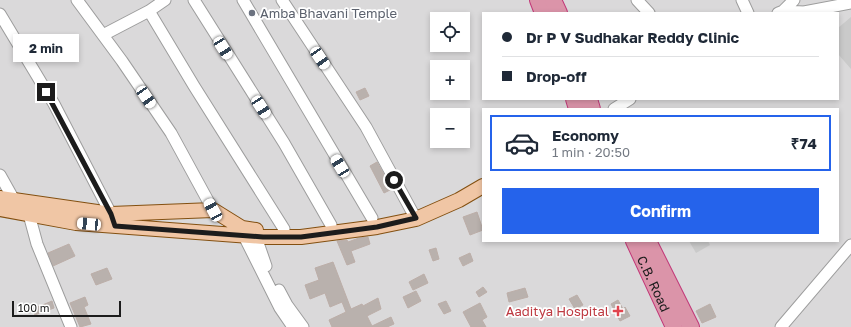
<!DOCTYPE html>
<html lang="en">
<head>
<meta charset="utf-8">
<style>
	:root { --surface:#fff; --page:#f2f2f3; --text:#1f2937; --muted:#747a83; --line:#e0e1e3; --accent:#2563eb }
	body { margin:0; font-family:"Golos Text",sans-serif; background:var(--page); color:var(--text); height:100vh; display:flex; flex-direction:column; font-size:15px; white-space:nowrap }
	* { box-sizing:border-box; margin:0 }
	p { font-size:13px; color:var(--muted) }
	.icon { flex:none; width:22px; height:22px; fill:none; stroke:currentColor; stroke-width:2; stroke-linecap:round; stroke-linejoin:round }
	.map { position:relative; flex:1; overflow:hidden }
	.drawer { position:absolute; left:482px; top:108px; width:357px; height:134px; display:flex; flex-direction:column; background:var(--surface); border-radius:0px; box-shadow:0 2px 6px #0003 }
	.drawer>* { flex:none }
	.guide { position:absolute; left:482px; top:12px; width:357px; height:88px; border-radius:0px; box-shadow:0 2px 6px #0003; display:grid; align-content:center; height:88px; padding:0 20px; background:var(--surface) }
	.tools { position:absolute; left:430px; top:12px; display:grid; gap:8px }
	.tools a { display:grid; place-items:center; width:40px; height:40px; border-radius:0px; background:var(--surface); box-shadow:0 2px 6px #0003; font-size:20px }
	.scale { position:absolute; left:12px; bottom:10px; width:109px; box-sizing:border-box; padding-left:4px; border:2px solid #1c1c1c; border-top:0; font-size:11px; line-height:14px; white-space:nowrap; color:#1c1c1c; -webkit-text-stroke:3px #fff; paint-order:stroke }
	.end { position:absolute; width:18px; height:18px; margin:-9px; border:5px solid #1c1c1c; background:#fff; box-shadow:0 0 0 2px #fff }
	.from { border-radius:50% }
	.bubble { position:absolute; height:28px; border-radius:0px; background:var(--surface); box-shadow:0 2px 6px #0003; font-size:13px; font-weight:700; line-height:28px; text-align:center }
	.car { position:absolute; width:12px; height:24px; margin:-12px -6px; border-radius:5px; box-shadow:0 0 3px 1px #0007; background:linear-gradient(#fff 24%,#345 0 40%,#fff 0 76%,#345 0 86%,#fff 0) }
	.guide b { display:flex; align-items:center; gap:14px; height:38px; font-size:15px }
	.guide b+b { border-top:1px solid var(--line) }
	.guide i { width:10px; height:10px; background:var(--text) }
	ul { padding:7px 0 0; list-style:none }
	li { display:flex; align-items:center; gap:12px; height:56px; margin:0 8px 6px; padding:0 12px; border:2px solid transparent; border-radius:0px }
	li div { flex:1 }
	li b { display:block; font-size:15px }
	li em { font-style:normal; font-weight:700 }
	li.active { border-color:var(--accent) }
	li>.icon { width:36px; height:36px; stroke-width:1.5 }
	.action { display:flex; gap:8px; margin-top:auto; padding:8px 20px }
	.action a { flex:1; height:46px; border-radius:0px; background:var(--accent); color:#fff; font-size:16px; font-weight:700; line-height:46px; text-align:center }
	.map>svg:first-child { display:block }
</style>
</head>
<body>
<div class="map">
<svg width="851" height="327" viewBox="0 0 851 327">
	<rect width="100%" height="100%" fill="#ece8e3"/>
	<!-- residential -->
	<path fill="#dad9da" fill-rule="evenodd" d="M0,0h851v327h-851zM483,13h355v86h-355zM437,19h26v26h-26zM437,67h26v26h-26zM483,109h355v132h-355zM437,115h26v26h-26z"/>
	<!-- religious -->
	<path fill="#cacaca" d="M851,17v52l-13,-15v-26z
		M689,241h19l2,4 -14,8z"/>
	<!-- building -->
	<path fill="#b9b1ad" stroke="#bcaea8" d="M365,88l4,8 -9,4 -4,-8z
		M377,162l15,27 -8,4 -14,-27z
		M477,212l6,18 -13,5 -7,-18z
		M368,237l2,7 -19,7 4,11 -8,3 -10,-24 10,-1 1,2 11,-4z
		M69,244l6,12 -22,10 -5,-13z
		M436,248l3,11 -6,2 -4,-11z
		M470,253l3,8 -10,5 -4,-8z
		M333,262l18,47 11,-5 1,2 15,-8 3,11 -14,7 5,10 19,-9 3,7 -7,3h-55l-3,-7 17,-8 -4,-10 -12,5 -5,-14 -15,6 -5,-14 14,-5 -4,-12z
		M107,268l5,11 -16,6 -5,-11z
		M424,274l4,9 -15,7 -4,-8z
		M483,287l4,5 -8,5 -3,-5z
		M525,288l3,9 -19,5 -2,-9z
		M416,291l5,10 -13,7 -5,-11z
		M577,295l6,10 -8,4 -6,-10z
		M85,297l3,8 -4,2 7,17 -11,3 -10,-24z
		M618,300l5,9 2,-2 5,9 -10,5 -9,-17z
		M52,301l2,7 -19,7 -2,-6z
		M446,301l5,10 -7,3 -6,-10z
		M480,303l7,14 -5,3 4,7h-15l-8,-15z
		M710,304l6,13 -14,6 -6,-12z"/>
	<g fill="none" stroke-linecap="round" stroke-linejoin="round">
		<defs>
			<path id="minor" d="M77,0l45,61 49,72 42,77
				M165,0l-16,11 45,75 90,143
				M194,0l90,143 47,82
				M243,0l129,218
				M282,0l84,127 50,92
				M637,0l12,13
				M742,0l6,13
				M783,11l11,-11
				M778,13l5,-2 21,1 47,-9
				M0,14l54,90 57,110 2,6
				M103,35l46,-24
				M614,109l16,-10
				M0,175l14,25
				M27,207l10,37 34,83
				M242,230l2,6 36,72 13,19
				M256,230v7l10,29
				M279,290l8,15 16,22
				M781,327l70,-82"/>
			<path id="major" d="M0,198l111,16 102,-4 29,18 14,2
				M0,209l76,14 187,14h38l76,-10 39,-8 43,-19 24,-14"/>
			<g id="highway">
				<path d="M538,0l5,13"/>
				<path d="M553,0l6,13"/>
				<path d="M574,99l3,10"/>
				<path d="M589,99l3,10"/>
				<path id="s1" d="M634,241l40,86"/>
				<path d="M648,241l43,86"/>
			</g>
		</defs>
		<!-- minor casing -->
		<use href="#minor" stroke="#9d9d9d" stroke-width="13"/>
		<!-- major casing -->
		<use href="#major" stroke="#835011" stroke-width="16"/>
		<!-- highway casing -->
		<use href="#highway" stroke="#c23878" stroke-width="18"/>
		<!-- minor -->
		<use href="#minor" stroke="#fff" stroke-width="11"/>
		<!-- major -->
		<use href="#major" stroke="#f0c6a5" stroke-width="14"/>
		<!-- highway -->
		<use href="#highway" stroke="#db94a9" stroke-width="16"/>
	</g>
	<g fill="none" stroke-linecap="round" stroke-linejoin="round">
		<!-- route -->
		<path stroke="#1c1c1c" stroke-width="5" d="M46,92l65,122 4,12 148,11h38l76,-10 39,-9 -22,-38"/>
	</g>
	<!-- markers -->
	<circle fill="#6b7280" stroke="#fff" stroke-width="1.5" cx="252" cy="13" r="4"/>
	<path fill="#e0444e" stroke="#fff" stroke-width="1.5" d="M616 305h4v4h4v4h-4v4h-4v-4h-4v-4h4z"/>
	<g text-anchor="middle" stroke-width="3.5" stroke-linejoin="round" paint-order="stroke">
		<!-- worship labels -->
		<g font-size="13" fill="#5b616d" stroke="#fff" text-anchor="start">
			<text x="260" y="18">Amba Bhavani Temple</text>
		</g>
		<!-- street labels -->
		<g font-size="13" fill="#1c1c1c" stroke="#fff">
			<text dy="5" stroke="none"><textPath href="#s1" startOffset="47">C.B. Road</textPath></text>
		</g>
		<!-- health labels -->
		<g font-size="13" fill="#be3a42" stroke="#fff" text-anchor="end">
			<text x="609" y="316">Aaditya Hospital</text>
		</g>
	</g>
</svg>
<div class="tools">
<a><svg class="icon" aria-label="locate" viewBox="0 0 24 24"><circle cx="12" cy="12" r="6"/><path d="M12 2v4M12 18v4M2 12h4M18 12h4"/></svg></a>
<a>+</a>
<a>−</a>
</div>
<div class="scale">100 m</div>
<i class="end from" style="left:394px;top:180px"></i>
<i class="end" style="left:46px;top:92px"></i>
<div class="bubble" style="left:13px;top:34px;width:66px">2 min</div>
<i class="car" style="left:223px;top:48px;rotate:148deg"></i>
<i class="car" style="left:320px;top:58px;rotate:146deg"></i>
<i class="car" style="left:146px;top:97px;rotate:146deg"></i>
<i class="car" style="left:261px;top:107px;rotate:147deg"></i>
<i class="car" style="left:340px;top:166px;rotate:329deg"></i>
<i class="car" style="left:213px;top:210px;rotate:331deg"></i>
<i class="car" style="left:89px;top:224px;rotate:275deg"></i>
<div class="guide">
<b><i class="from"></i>Dr P V Sudhakar Reddy Clinic</b>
<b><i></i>Drop-off</b>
</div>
<section class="drawer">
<ul>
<li class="active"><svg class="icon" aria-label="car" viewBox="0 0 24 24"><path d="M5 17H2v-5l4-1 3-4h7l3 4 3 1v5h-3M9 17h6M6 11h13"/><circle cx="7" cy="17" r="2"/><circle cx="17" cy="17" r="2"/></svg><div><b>Economy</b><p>1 min · 20:50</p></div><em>₹74</em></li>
</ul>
<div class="action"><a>Confirm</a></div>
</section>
</div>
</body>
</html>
